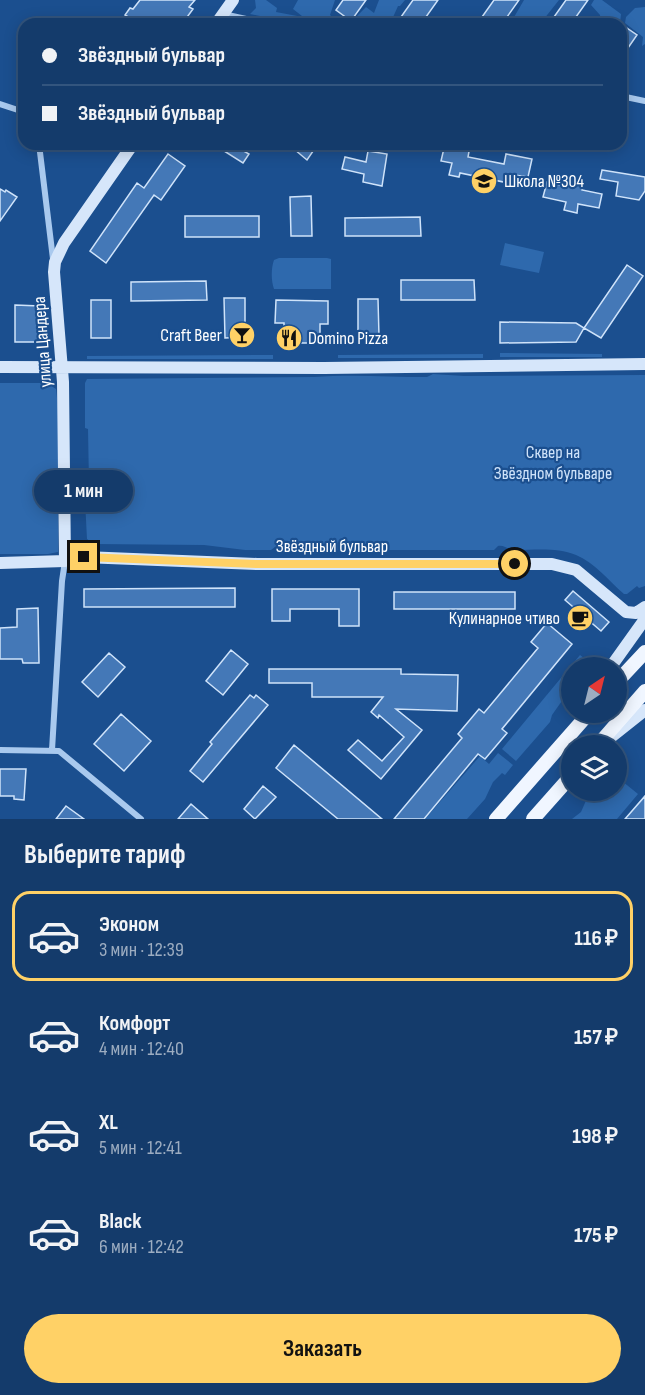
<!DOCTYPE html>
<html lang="ru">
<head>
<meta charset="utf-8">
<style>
	:root { --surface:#143b6b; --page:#1d4271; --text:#f1f3f6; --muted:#9dadc1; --line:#33557e; --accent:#ffd166 }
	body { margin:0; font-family:"Sofia Sans Condensed",sans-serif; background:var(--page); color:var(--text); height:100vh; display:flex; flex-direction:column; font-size:22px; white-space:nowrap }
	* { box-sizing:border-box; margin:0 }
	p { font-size:20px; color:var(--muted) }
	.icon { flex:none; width:33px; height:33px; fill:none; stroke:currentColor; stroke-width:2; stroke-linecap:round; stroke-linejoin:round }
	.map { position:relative; height:819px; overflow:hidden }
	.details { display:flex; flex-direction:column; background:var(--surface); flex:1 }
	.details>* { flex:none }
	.top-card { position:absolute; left:18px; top:18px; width:609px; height:132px; border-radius:18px; box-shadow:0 3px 15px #0003,0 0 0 2px var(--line); display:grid; align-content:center; height:132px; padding:0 24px; background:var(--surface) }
	.needle { width:39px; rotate:35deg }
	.fabs { position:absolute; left:561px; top:657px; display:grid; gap:12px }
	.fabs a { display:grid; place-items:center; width:66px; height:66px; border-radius:50%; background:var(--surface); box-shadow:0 3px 15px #0003,0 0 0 2px var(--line); font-size:30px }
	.end { position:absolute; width:27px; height:27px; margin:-14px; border:8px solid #ffd166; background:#111; box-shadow:0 0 0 3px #111 }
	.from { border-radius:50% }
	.bubble { position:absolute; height:42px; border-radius:21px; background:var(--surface); box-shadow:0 3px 15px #0003,0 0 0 2px var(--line); font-size:20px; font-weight:700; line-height:42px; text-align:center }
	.top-card b { display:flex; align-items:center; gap:21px; height:57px; font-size:22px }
	.top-card b+b { border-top:2px solid var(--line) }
	.top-card i { width:15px; height:15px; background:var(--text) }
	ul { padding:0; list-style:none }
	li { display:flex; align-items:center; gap:18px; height:90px; margin:0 12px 9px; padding:0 12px; border:3px solid transparent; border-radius:18px }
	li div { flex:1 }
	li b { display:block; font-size:22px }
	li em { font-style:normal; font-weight:700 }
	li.active { border-color:var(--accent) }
	li>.icon { width:54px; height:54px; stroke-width:1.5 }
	h2 { padding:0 24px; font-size:27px; line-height:72px }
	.button { display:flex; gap:12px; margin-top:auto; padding:12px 24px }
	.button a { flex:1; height:69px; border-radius:36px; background:var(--accent); color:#111; font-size:24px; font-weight:700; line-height:69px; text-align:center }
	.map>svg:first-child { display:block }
</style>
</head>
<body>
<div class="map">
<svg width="645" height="819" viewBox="0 0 645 819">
	<rect width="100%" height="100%" fill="#1b4f8f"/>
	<!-- green -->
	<path fill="#2e69ad" d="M255,0h11l11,8 -1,4 32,6 -2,6h-9l-47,-10 6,-6z
		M298,0h37l-5,15 9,8 -3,1 -34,-8 -9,-7z
		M379,0h26l-5,6h-2l-8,18 -35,-1 2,-7 9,-9 8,6z
		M524,0h35l-19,24h-30z
		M594,0h8l19,14 -1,10h-19l-1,-9 -9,-10z
		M645,7v37l-3,2 1,-9 -18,-14 1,-6 9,-9z
		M505,243l39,9 -5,21 -39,-8z
		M279,258h48l4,1v30h-57c-3,-8 -3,-21 0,-29z
		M500,353l102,1v3h-102z
		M483,354v4h-145v-3z
		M273,355v4h-186v-3z
		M433,374l31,2 181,-1v211l-6,2 -2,-2 -10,8h-3c-15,-13 -30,-32 -48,-39 -19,-8 -41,-5 -61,-5 -7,0 -10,-5 -17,-4l-4,4h-204l-5,-5 -6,-1 -8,6h-26l-41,-5 -110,-1 -7,-5 -2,-39 4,-5 -4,-10 4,-1 -1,-55 -3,-1v-45l2,-4 227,-2c38,-3 75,0 113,0z
		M0,383h47l9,6 2,18v145l-10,2h-48z
		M580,655l10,8 -3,4 -15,1 -1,20 -19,27 -2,7 -34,39 -14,-12z
		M498,753l15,12 -8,10 -3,-2 -9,9 -8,17 -18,20h-42l55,-63 9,8z
		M617,777l21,17 -21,25h-45l9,-7 7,-16 13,-3 2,-2 13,-1z"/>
	<!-- building -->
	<path fill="#4478b7" stroke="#cfe3fa" stroke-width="1.5" d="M140,0h55l-6,7 4,2 -11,15h-56l4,-6 -5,-3 5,-7 3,1z
		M343,0h23l-15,21 -15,-11z
		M413,0h25l-17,24h-25z
		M494,0h25l-17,24h-25z
		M566,0h22l-17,24h-22z
		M621,24l16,11 -16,23z
		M213,144h30l-3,5 9,5 -6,9z
		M288,144h30l-11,16z
		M445,144h22l3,2 -2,11 36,7 2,-10 26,5 -4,18 -13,-2 -2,9 -53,-11 -1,4 -10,-2 3,-12 -11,-2z
		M368,151l19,3 -5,32 -19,-4 1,-8 -22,-5 3,-12 21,5z
		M168,154l17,12 -24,34 -7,-5 -48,68 -16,-12 47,-68 7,5z
		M602,170l43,7v14l-6,9 -23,-4 2,-14 -18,-3z
		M547,182l22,5 1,-5 13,2 -1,6 20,4 -3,14 -21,-4 -1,9 -13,-3 2,-8 -23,-5z
		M0,189l5,3 1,-2 11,7 -17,24z
		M311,196l1,40h-21l-1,-39z
		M185,216h74v21h-74z
		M420,217l1,19h-76v-18z
		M627,265l16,11 -42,62 -17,-10z
		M401,280h73l1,20h-74z
		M206,281l1,19 -76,1v-19z
		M224,298h21v39l-20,1z
		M358,299h20l1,37 -21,1z
		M91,300h20v38h-20z
		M276,300l52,1v23h-8v19h-36v-20h-9z
		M15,305l25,1 2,36h-27z
		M500,322l76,1 8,5 -8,14 -76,1z
		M235,588v19h-151v-18z
		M272,589h87v37h-20v-17h-49v12h-18z
		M573,591l36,31 -8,9 -36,-31z
		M394,592h121v17h-121z
		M38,608l1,55h-16l-1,-4h-22v-31l17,-1v-18z
		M547,623l25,21 -70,85 5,4 -22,26 -7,-5 -54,65h-30l68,-81 -4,-4 21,-25 5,4 54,-65 -7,-6z
		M231,650l17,14 -25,31 -17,-14z
		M109,653l16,14 -27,30 -16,-15z
		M269,669h132v5l57,1 -1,36 -61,-2 26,21 -41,49 -33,-29 10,-10 24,21 22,-24 -25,-22 -1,3 -7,-6 12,-15h-71v-14h-43z
		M250,695l4,3 2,-3 12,10 -65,77 -13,-11 22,-27 -2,-2z
		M121,714l30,27 -27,30 -30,-27z
		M294,745l88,74h-44l-62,-51z
		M0,769h26l-2,31 -10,-1v-3h-14z
		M263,786l13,11 -21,22 -11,-10z
		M645,796v23h-20z
		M191,804l17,15h-30z
		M66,806l18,13h-28z"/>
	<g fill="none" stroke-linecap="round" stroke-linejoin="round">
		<!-- street -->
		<path stroke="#a9c9ee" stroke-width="6" d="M223,14l46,10
			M621,96l24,5
			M0,104l24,8
			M39,144l14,115
			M0,750l59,1 82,68
			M52,750l10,-169 3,-20"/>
		<!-- secondary -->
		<path stroke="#d6e6fa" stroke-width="12" d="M216,24l17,-24
			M0,367l324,1 321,-4
			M65,561l-2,-179 -9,-110 1,-10 9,-19 69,-99
			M0,563l65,-2 19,-4 173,7h295l24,6 50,42 10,1 9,-6
			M610,668l35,-49
			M606,741l39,-31"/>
		<!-- primary -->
		<path stroke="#f0f6ff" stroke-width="14" d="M616,683l29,-31
			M597,746l48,-55
			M496,819l94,-107
			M533,819l39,-44"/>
	</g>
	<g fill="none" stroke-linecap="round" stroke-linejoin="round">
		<!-- route -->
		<path stroke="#ffd166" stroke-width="8" d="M84,557l173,7h258"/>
	</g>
	<!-- icons -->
	<defs>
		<symbol id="school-disc" viewBox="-11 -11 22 22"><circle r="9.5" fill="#ffd166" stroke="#1b4f8f"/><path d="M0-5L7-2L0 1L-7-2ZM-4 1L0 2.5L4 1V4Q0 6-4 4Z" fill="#111"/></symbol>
		<symbol id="bar-disc" viewBox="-11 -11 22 22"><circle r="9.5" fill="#ffd166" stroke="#1b4f8f"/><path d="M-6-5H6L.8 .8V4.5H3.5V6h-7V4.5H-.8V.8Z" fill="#111"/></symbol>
		<symbol id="restaurant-disc" viewBox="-11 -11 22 22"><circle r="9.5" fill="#ffd166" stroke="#1b4f8f"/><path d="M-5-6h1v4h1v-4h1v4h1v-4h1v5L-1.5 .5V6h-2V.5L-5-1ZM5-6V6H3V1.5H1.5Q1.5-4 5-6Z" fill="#111"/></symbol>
		<symbol id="cafe-disc" viewBox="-11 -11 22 22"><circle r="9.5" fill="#ffd166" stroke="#1b4f8f"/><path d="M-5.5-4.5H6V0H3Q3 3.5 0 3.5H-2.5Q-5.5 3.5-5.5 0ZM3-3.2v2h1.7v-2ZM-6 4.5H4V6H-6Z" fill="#111"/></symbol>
	</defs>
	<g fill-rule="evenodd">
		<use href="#school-disc" x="469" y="166" width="30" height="30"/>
		<use href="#bar-disc" x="227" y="320" width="30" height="30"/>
		<use href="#restaurant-disc" x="274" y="323" width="30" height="30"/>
		<use href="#cafe-disc" x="565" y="603" width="30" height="30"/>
	</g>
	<g text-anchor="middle" stroke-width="4.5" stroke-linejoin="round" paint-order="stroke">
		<!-- poi labels -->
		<g font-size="18" fill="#fff" stroke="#1b4f8f" text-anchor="start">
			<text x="504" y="187">Школа №304</text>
			<text x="222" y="341" text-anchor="end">Craft Beer</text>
			<text x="308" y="344">Domino Pizza</text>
			<text x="560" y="624" text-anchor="end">Кулинарное чтиво</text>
		</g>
		<!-- street labels -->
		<g font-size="18" fill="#fff" stroke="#1b4f8f">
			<text transform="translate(42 342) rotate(-94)" y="6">улица Цандера</text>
			<text x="332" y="552">Звёздный бульвар</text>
		</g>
		<!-- park labels -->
		<g font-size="18" fill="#cfe3fa" stroke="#1b4f8f">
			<text x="553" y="458">Сквер на<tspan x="553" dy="21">Звёздном бульваре</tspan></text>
		</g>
	</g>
</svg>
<div class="fabs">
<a><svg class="needle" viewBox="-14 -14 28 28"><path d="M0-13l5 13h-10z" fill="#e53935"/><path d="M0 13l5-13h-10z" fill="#9dadc1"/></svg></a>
<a><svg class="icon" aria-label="layers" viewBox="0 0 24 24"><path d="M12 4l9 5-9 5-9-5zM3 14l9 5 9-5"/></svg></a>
</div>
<i class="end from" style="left:515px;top:564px"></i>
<i class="end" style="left:84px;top:557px"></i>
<div class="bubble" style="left:34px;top:470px;width:99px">1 мин</div>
<div class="top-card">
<b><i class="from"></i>Звёздный бульвар</b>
<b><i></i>Звёздный бульвар</b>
</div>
</div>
<section class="details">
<h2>Выберите тариф</h2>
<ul>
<li class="active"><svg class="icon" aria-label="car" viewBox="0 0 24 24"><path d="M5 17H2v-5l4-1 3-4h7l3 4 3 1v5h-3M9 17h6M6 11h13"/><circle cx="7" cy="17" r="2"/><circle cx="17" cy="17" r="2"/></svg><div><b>Эконом</b><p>3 мин · 12:39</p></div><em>116 ₽</em></li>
<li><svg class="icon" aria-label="car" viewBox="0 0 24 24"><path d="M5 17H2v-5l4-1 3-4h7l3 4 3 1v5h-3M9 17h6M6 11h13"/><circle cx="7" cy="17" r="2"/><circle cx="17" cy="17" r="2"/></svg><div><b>Комфорт</b><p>4 мин · 12:40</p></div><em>157 ₽</em></li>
<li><svg class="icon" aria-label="car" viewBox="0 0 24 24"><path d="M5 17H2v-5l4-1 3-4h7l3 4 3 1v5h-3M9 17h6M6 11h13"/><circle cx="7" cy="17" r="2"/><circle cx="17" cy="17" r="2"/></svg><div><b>XL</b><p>5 мин · 12:41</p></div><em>198 ₽</em></li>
<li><svg class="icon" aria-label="car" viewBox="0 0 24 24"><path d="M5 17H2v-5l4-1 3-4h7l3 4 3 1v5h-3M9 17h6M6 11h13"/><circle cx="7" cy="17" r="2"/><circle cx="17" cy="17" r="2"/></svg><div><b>Black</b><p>6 мин · 12:42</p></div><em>175 ₽</em></li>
</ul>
<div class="button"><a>Заказать</a></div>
</section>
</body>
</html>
